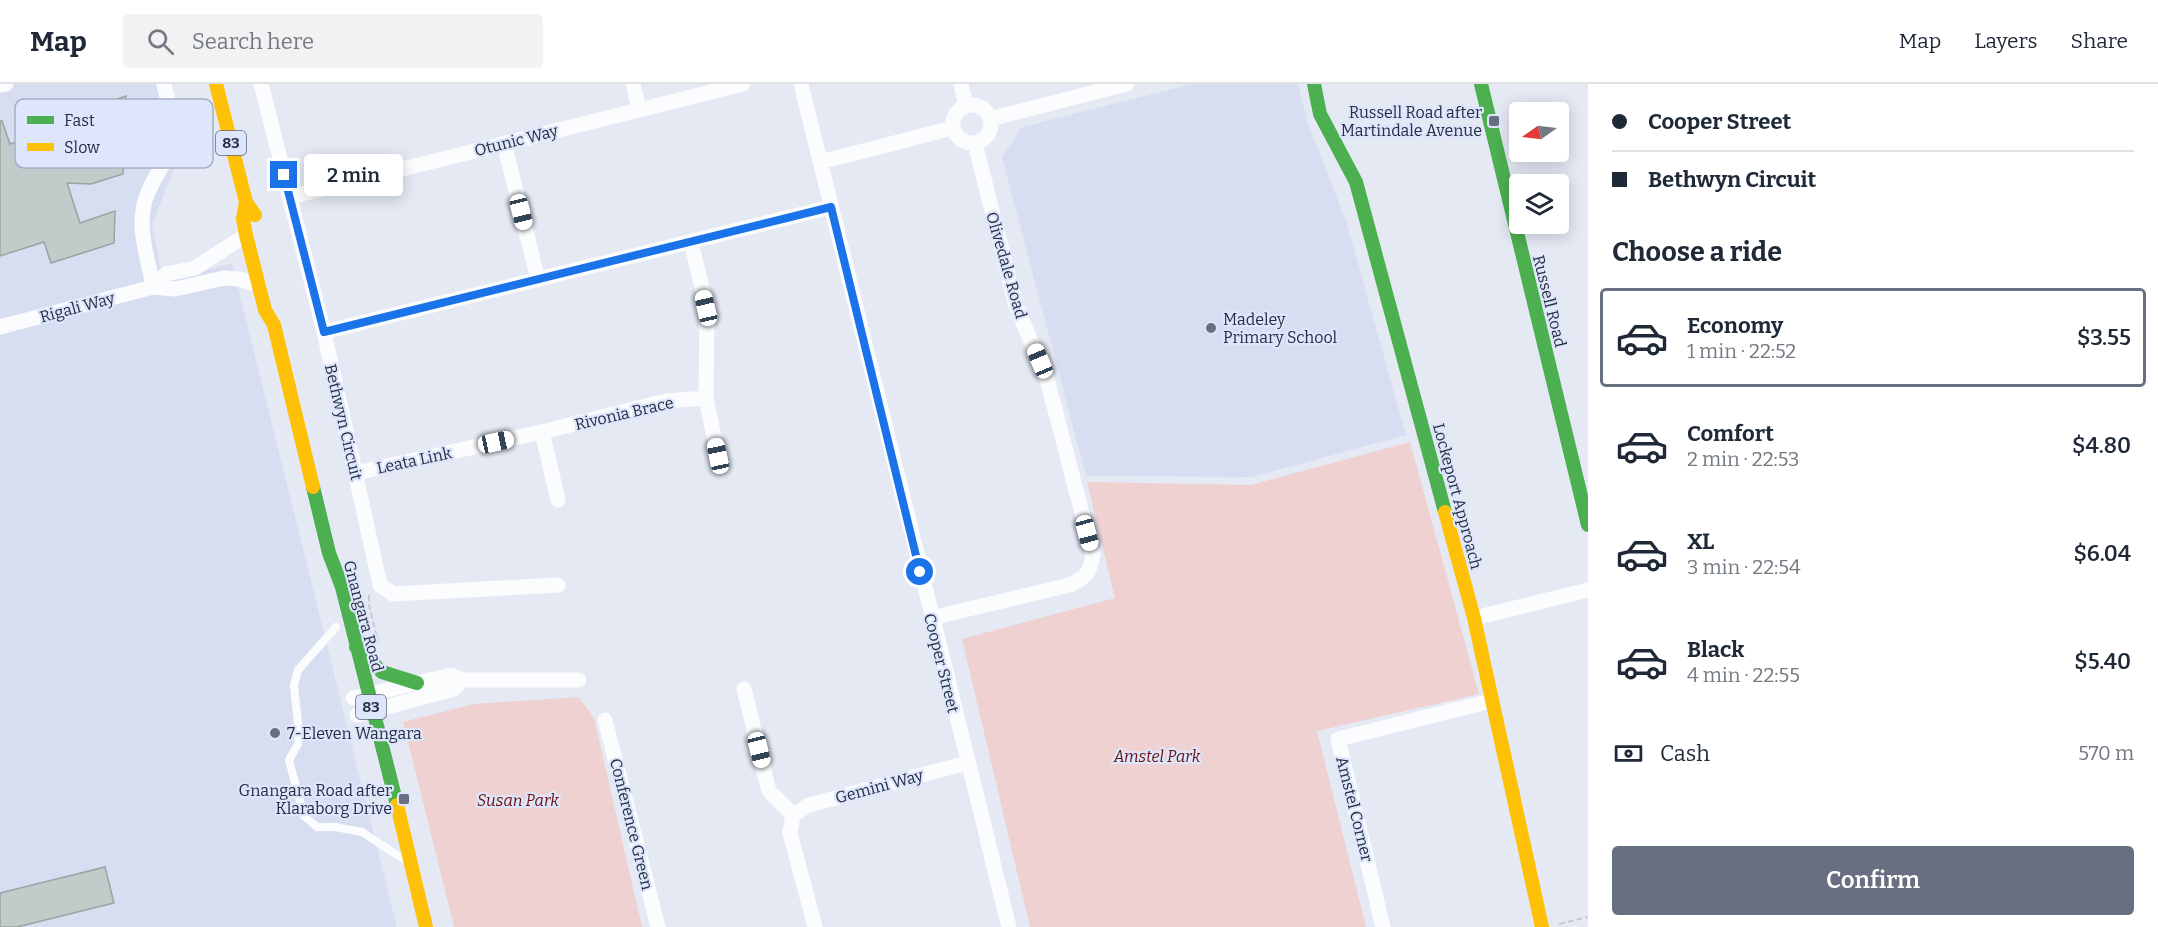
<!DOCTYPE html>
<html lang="en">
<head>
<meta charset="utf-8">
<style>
	:root { --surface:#fff; --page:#f2f2f3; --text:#1f2937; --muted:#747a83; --line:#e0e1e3; --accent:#686f80 }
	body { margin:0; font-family:Bitter,serif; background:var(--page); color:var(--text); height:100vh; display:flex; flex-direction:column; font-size:22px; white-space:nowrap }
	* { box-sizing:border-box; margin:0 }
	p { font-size:20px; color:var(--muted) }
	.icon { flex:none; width:33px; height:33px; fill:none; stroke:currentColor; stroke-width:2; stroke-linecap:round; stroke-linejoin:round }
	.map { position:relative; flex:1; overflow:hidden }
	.panel { display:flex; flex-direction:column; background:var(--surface); width:570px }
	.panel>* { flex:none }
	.guide { display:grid; align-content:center; height:132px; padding:0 24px; background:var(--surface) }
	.needle { width:39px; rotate:256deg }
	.controls { position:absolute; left:1509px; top:18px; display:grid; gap:12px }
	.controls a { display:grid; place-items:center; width:60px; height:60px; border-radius:6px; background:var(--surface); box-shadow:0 3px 15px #0003; font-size:30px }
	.end { position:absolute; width:27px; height:27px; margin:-14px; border:8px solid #1a73e8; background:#fff; box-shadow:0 0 0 3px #fff }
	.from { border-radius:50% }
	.bubble { position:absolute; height:42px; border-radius:6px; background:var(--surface); box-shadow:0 3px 15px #0003; font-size:20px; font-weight:600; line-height:42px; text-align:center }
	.car { position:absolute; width:18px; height:36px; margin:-18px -9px; border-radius:8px; box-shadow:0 0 4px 2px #0007; background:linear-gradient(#fff 24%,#345 0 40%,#fff 0 76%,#345 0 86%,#fff 0) }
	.guide b { display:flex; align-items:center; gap:21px; height:57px; font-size:22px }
	.guide b+b { border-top:2px solid var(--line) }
	.guide i { width:15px; height:15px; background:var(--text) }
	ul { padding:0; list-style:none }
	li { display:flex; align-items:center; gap:18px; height:99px; margin:0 12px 9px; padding:0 12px; border:3px solid transparent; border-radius:6px }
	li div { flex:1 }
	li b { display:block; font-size:22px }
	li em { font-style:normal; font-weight:600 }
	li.current { border-color:var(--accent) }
	li>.icon { width:54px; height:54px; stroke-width:1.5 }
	h2 { padding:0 24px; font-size:27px; line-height:72px }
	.pay { display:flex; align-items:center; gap:15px; height:66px; padding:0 24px; font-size:22px }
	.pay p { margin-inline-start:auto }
	.cta { display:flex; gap:12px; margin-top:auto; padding:12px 24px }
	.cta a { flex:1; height:69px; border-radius:6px; background:var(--accent); color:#fff; font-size:24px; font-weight:600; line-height:69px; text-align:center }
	header { display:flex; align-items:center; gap:36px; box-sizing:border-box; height:84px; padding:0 30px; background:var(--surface); border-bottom:2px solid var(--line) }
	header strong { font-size:28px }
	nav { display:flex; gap:33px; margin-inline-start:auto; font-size:21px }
	.search { width:420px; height:54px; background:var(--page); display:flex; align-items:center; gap:15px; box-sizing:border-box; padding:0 21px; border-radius:6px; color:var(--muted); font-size:22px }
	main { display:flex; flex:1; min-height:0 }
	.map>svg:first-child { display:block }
</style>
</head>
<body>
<header>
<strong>Map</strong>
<div class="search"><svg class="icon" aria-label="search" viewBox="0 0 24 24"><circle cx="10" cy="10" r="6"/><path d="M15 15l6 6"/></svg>Search here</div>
<nav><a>Map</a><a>Layers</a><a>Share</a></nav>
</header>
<main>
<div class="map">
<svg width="1588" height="843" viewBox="0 0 1588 843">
	<rect width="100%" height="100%" fill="#e4e9f4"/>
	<!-- built -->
	<path fill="#d7def1" d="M0,0h172l13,56 -33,85 11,55 69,-16 165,663h-397z
		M1193,0h105l9,37 39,100 60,214 -154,42 -166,-1 -84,-319 20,-30z"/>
	<!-- green -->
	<path fill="#f0d1d1" d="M1410,358l69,252 -162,37 49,196h-336l-68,-288 153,-41 -28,-116 164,3z
		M579,613l15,21 48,209h-188l-51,-205 71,-18z"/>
	<!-- building -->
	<path fill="#c0ccc9" stroke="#99a4a2" stroke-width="1.5" d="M126,12l-3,78 -32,10 -24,-1 13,40 35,-12 -1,32 -63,20 -7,-21 -44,14v-135h2l8,23 29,-9 1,-11z
		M105,783l9,36 -97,24h-17v-34z"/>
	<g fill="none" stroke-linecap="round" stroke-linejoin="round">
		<!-- path -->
		<path stroke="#c7c9d0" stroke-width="2" stroke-dasharray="6 3" stroke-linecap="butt" d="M369,511v10l9,37
			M1559,840l29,-7"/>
		<!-- lane -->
		<path stroke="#fbfcfd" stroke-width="8" d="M336,543l-38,43 -4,15 5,48 -1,11 -9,16 15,56 13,11h18l27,5 41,27"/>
		<!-- street -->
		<path stroke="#fbfcfd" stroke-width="15" d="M261,0l63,248 56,253 13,9 165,-9
			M633,0l6,25
			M801,0l208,843
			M961,0l5,22
			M0,1l6,-1
			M953 40a19 19 0 1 1 38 0a19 19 0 1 1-38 0Z
			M990,35l137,-35
			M504,59l34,137
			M820,78l133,-34
			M290,113l453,-113
			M691,158l16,66 -1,90 12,58
			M153,203c-4,-25 -14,-52 -10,-77 3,-25 23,-43 28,-67 5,-19 -3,-40 -7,-59
			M153,203l13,-13 29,-6 51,-33
			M0,243l153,-40 22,2 49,-11 15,1 20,6
			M324,248l507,-125
			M542,348l16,68
			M356,389l186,-41 124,-31 40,-3
			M931,534l139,-33c16,-8 20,-12 23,-30l-46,-176 -31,-73 -41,-163
			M1474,534l114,-28
			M744,605l25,102 24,24
			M353,614l98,-23 12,5h116
			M357,631l97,-26 9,-9
			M605,636l53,207
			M815,843l-25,-94 3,-18 16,-10 158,-42
			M1383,843l-45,-188 153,-38"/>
		<!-- fast -->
		<path stroke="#4caf50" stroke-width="14" d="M1314,0l6,30 36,68 89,330
			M1481,0l107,441
			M313,403l16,66 13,34 55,218
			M356,563l26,25 35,11"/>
		<!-- slow -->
		<path stroke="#ffc107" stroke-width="14" d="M216,0l30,118 9,13
			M246,118l-3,17 3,16 19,75 9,15 39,162
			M1445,428l29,106 68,309
			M397,721l29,122"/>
	</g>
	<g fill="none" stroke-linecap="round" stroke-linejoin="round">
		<!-- route -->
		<path stroke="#1a73e8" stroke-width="8" d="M284,91l40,157 507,-125 89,365"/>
	</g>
	<!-- markers -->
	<g fill="#686f80" stroke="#dde6fb" stroke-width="2">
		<rect x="1488" y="31" width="12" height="12" rx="3"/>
		<circle cx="1211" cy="244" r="6"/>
		<circle cx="275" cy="649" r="6"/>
		<rect x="398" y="709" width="12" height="12" rx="3"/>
	</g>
	<g text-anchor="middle" stroke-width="4.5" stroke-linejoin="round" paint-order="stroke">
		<!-- shield labels -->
		<g fill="#dde6fb" stroke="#5d6479" stroke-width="1.5">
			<rect x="216" y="47" width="30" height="24" rx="4.5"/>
			<rect x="356" y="611" width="30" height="24" rx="4.5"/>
		</g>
		<g font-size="15" font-weight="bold" fill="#262d41">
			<text x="231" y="64">83</text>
			<text x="371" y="628">83</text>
		</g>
		<!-- poi labels -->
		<g font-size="16" fill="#262d41" stroke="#dde6fb" text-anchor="end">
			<text x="1482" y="34">Russell Road after<tspan x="1482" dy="18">Martindale Avenue</tspan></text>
			<text x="1223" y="241" text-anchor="start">Madeley<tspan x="1223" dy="18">Primary School</tspan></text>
			<text x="287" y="655" text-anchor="start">7-Eleven Wangara</text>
			<text x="392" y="712">Gnangara Road after<tspan x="392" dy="18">Klaraborg Drive</tspan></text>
		</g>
		<!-- street labels -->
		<g font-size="16" fill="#262d41" stroke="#dde6fb">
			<text transform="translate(516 56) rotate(-14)" y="6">Otunic Way</text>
			<text transform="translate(1007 181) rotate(74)" y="6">Olivedale Road</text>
			<text transform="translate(1550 217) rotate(76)" y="6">Russell Road</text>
			<text transform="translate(77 223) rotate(-15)" y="6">Rigali Way</text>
			<text transform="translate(624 329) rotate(-13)" y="6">Rivonia Brace</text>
			<text transform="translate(344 338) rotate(77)" y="6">Bethwyn Circuit</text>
			<text transform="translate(414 376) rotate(-12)" y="6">Leata Link</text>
			<text transform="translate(1458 412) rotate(75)" y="6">Lockeport Approach</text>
			<text transform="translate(364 532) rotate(75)" y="6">Gnangara Road</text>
			<text transform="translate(942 579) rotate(76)" y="6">Cooper Street</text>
			<text transform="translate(879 702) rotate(-15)" y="6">Gemini Way</text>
			<text transform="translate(1355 725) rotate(76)" y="6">Amstel Corner</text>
			<text transform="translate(632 740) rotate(76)" y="6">Conference Green</text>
		</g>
		<!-- park labels -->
		<g font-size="16" font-style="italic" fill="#6b100c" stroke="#dde6fb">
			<text x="1157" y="678">Amstel Park</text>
			<text x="518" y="722">Susan Park</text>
		</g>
	</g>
	<!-- legend -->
	<rect x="15" y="15" width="198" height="69" rx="9" fill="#dde6fb" stroke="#a6aec3" stroke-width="1.5"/>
	<rect x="27" y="32" width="27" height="8" fill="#4caf50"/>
	<rect x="27" y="59" width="27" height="8" fill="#ffc107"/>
	<g font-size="16" fill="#262d41">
		<text x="64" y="42">Fast</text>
		<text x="64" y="69">Slow</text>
	</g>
</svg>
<div class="controls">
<a><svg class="needle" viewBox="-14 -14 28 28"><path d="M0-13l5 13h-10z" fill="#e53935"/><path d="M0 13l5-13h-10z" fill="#747a83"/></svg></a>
<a><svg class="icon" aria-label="layers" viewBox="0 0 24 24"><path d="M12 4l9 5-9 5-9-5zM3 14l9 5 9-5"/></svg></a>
</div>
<i class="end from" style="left:920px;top:488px"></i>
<i class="end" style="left:284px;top:91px"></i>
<div class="bubble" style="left:304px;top:70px;width:99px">2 min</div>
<i class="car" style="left:521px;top:128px;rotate:166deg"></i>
<i class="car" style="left:706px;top:224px;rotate:347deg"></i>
<i class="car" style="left:1040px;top:277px;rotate:337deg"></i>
<i class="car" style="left:496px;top:358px;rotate:78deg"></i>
<i class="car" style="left:718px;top:372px;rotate:348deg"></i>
<i class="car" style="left:1087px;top:449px;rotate:165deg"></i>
<i class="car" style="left:759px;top:666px;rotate:166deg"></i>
</div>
<section class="panel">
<div class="guide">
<b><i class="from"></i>Cooper Street</b>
<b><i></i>Bethwyn Circuit</b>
</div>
<h2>Choose a ride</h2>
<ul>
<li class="current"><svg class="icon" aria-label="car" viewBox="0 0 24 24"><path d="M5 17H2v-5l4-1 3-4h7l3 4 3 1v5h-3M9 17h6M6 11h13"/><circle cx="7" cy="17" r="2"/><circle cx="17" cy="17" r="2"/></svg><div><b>Economy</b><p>1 min · 22:52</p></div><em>$3.55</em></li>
<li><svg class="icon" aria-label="car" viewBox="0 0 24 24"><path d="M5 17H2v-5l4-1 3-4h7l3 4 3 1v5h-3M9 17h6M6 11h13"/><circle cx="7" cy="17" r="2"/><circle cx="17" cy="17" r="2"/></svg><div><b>Comfort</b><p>2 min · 22:53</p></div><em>$4.80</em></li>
<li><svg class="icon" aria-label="car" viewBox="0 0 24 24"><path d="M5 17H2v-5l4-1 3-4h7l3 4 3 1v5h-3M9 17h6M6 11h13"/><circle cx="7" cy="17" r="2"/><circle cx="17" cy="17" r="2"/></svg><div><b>XL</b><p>3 min · 22:54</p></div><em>$6.04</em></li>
<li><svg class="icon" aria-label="car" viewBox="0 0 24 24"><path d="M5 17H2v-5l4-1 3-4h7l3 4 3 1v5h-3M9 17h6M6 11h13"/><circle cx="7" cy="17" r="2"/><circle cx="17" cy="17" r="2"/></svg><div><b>Black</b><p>4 min · 22:55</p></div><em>$5.40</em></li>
</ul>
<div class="pay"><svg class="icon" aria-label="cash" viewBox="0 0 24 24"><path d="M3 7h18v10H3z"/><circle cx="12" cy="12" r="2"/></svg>Cash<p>570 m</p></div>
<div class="cta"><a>Confirm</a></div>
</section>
</main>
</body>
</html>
